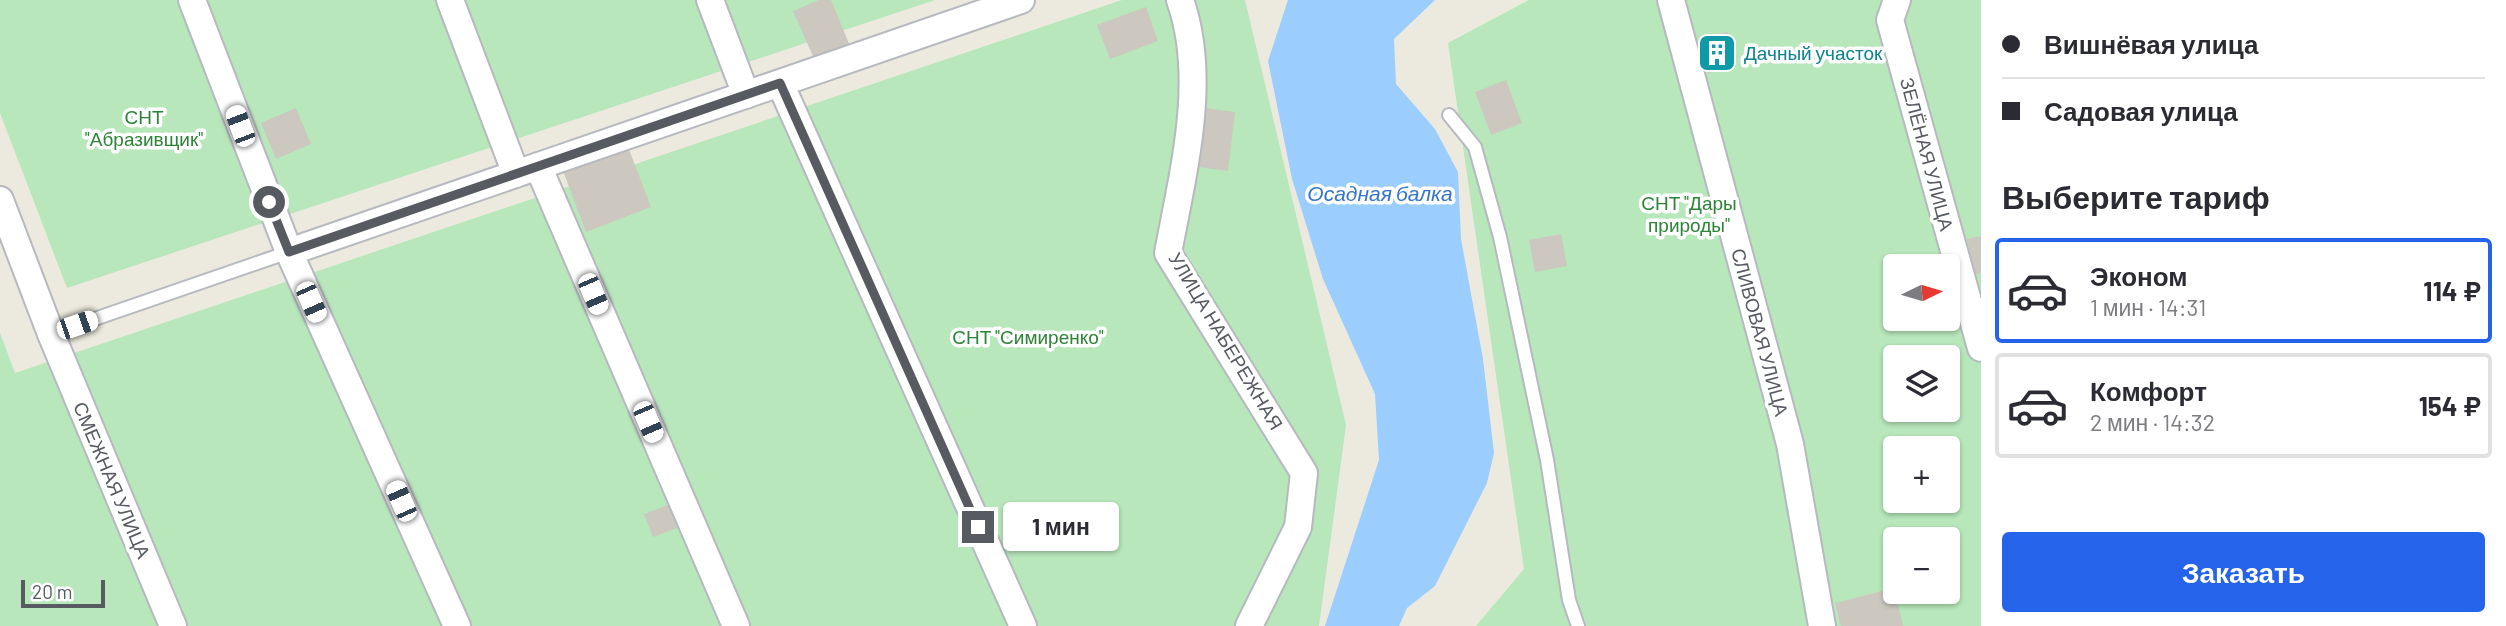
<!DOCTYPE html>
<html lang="ru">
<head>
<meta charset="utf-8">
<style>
	:root { --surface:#fff; --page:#f2f2f3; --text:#2b2b33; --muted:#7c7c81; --line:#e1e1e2; --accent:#2563eb }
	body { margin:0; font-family:Barlow,sans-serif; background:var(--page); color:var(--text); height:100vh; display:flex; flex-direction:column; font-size:26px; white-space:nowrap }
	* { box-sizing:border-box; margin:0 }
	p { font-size:23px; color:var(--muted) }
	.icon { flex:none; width:38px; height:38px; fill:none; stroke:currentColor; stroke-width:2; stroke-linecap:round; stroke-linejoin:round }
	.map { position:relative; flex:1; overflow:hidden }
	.drawer { display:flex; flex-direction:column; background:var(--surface); width:525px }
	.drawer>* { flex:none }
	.banner { display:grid; align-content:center; height:154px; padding:0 21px; background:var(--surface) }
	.needle { width:46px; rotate:85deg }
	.controls { position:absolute; left:1883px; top:254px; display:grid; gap:14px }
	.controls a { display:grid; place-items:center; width:77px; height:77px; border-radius:7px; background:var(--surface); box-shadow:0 2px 5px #0004; font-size:35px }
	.scale { position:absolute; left:21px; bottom:18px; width:84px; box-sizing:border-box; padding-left:7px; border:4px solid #575b61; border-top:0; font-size:19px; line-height:24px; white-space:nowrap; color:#575b61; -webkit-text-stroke:5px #fff; paint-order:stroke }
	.end { position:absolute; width:32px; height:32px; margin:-16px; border:9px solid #575b61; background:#fff; box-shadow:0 0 0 4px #fff }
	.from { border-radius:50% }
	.bubble { position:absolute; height:49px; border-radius:7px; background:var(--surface); box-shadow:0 2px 5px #0004; font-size:23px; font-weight:700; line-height:49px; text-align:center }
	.car { position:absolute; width:21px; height:42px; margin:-21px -10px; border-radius:9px; box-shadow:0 0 5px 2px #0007; background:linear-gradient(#fff 24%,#345 0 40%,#fff 0 76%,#345 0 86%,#fff 0) }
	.banner b { display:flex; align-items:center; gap:24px; height:66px; font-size:26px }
	.banner b+b { border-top:2px solid var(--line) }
	.banner i { width:18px; height:18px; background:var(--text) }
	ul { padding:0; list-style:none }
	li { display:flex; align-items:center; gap:21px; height:105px; margin:0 14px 10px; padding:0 7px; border:4px solid var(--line); border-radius:7px }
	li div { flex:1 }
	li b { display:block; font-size:26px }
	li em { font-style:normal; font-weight:700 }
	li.active { border-color:var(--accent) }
	li>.icon { width:63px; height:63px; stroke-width:1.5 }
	h2 { padding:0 21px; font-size:32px; line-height:84px }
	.button { display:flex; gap:14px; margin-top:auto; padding:14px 21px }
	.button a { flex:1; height:80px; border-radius:7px; background:var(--accent); color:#fff; font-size:28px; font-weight:700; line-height:80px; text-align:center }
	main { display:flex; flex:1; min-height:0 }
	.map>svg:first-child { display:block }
</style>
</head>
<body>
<main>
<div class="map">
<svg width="1981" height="626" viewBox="0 0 1981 626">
	<rect width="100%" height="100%" fill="#eceade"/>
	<!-- green -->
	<path fill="#b7e7ba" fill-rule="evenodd" d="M0,0h935l-868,288 -67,-175z
		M1122,0h123l101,425 -27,201h-1319v-293l15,40z
		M1529,0h452v626h-505l48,-57 -76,-526zM1895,266h53v52h-53zM1895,357h53v53h-53zM1895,448h53v52h-53zM1895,539h53v53h-53z"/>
	<!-- water -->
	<path fill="#9bcdff" d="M1288,0h147l-41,39 2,45 39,45 23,43 3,67 22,120 11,94 -7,30 -52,103 -28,22 -8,18h-74l54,-166 -4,-66 -52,-115 -31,-100 -24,-118z"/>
	<!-- building -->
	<path fill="#ccc8bf" d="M819,0h12l19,46 -35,15 -22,-50z
		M1146,7l12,34 -48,18 -13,-34z
		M1728,32l6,36 -27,5 -7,-36z
		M1506,80l16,43 -31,12 -16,-43z
		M1192,106l43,6 -7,59 -44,-6z
		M296,108l15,36 -35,15 -15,-36z
		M628,147l23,60 -65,25 -23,-61z
		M1561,234l6,32 -32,6 -6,-32z
		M1981,236v37l-7,2 -7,-36z
		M668,505l9,23 -24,9 -9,-23z
		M1894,588l9,38h-62l-6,-23z"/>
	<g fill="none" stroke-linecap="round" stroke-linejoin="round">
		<defs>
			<path id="lane" d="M1449,115l26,32 25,90 47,223 22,140 9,26
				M51,334l238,-82"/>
			<path id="street" d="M192,0l97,252 168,374
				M450,0l66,174
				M710,0l36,95
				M1180,0c28,79 3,172 -12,253l136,220 -6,54 -49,99
				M1671,0l119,444 32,182
				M1897,0l-7,20 91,328
				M780,83l243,543
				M538,166l198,460
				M0,200l51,134 122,292
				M289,252l732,-252"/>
		</defs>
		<!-- lane casing -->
		<use href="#lane" stroke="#b6b9bf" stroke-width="16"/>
		<!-- street casing -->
		<use href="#street" stroke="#b6b9bf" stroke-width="30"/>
		<!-- lane -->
		<use href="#lane" stroke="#fff" stroke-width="12"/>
		<!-- street -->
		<use href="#street" stroke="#fff" stroke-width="26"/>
	</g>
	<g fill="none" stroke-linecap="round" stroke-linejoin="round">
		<!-- route -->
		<path stroke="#575b61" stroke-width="9" d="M269,202l20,50 491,-169 198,444"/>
	</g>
	<!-- icons -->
	<defs>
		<symbol id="building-square" viewBox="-11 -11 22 22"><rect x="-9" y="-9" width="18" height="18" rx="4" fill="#0f9aa8" stroke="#fff"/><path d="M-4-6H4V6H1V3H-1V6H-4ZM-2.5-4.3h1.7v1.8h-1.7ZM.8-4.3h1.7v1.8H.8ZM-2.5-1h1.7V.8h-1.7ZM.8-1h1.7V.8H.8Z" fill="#fff"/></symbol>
	</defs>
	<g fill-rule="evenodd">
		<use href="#building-square" x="1695" y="31" width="44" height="44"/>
	</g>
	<g text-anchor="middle" stroke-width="7" stroke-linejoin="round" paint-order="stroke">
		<!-- culture labels -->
		<g font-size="19" fill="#0d838f" stroke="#fff" text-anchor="start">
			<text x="1744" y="60">Дачный участок</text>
		</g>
		<!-- park labels -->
		<g font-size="19" fill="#2c8435" stroke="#fff">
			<text x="144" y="124">СНТ<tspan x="144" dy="22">"Абразивщик"</tspan></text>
			<text x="1689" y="210">СНТ "Дары<tspan x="1689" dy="22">природы"</tspan></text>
			<text x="1028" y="344">СНТ "Симиренко"</text>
		</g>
		<!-- street labels -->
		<g font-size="19" fill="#575b61" stroke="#fff">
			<text transform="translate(1927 154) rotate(75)" y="7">ЗЕЛЁНАЯ УЛИЦА</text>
			<text transform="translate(1760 332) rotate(75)" y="7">СЛИВОВАЯ УЛИЦА</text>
			<text transform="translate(1226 341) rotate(59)" y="7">УЛИЦА НАБЕРЕЖНАЯ</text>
			<text transform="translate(112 480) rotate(67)" y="7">СМЕЖНАЯ УЛИЦА</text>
		</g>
		<!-- water labels -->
		<g font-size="21" font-style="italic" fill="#3475cc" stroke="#fff">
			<text x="1380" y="201">Осадная балка</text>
		</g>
	</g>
</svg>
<div class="controls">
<a><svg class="needle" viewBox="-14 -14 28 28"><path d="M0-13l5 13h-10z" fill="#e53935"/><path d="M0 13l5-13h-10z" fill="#7c7c81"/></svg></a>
<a><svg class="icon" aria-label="layers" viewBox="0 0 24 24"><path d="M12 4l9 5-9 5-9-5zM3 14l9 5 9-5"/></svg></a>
<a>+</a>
<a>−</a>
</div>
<div class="scale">20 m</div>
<i class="end from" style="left:269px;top:202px"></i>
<i class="end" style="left:978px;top:527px"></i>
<div class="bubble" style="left:1003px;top:502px;width:116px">1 мин</div>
<i class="car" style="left:240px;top:126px;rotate:339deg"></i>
<i class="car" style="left:593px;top:294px;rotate:157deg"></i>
<i class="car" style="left:311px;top:302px;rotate:156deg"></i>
<i class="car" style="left:77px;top:325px;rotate:71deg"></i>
<i class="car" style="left:648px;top:422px;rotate:157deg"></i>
<i class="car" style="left:401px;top:501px;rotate:336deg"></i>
</div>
<section class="drawer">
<div class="banner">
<b><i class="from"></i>Вишнёвая улица</b>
<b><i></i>Садовая улица</b>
</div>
<h2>Выберите тариф</h2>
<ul>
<li class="active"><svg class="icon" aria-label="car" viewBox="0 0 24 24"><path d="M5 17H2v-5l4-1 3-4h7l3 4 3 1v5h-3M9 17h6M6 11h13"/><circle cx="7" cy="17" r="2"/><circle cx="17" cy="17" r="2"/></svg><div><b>Эконом</b><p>1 мин · 14:31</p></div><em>114 ₽</em></li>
<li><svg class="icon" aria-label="car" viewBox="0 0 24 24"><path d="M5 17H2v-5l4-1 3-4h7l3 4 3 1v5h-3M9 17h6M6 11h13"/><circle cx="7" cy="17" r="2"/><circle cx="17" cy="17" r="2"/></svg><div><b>Комфорт</b><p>2 мин · 14:32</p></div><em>154 ₽</em></li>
</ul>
<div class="button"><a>Заказать</a></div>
</section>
</main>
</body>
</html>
